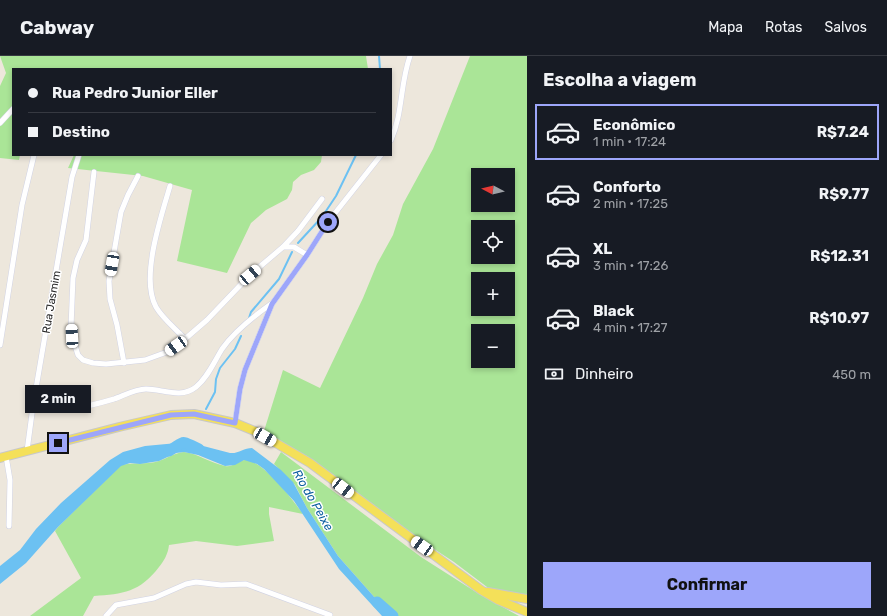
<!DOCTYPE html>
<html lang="pt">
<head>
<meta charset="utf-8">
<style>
	:root { --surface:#171b24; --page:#242831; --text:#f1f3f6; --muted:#9ea1a6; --line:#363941; --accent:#9da6fa }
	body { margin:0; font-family:Rubik,sans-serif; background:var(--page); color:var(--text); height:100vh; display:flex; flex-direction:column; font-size:15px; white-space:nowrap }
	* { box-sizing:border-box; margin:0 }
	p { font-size:13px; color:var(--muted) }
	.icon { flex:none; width:22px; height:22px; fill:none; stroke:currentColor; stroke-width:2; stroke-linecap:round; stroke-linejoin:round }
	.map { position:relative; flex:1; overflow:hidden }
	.sheet { display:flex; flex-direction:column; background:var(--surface); width:360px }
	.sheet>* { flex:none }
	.hud { position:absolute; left:12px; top:12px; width:380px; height:88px; border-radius:0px; box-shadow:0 2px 6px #0003; display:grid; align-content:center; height:88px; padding:0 16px; background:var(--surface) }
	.needle { width:26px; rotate:277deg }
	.buttons { position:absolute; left:471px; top:112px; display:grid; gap:8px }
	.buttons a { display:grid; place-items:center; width:44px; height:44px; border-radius:0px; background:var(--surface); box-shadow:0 2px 6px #0003; font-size:20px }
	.end { position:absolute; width:18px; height:18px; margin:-9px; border:5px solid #9da6fa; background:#111; box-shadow:0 0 0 2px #111 }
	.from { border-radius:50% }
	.bubble { position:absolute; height:28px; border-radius:0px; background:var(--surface); box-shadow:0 2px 6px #0003; font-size:13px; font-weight:700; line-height:28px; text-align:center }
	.car { position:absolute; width:12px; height:24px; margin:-12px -6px; border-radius:5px; box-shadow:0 0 3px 1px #0007; background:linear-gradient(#fff 24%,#345 0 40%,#fff 0 76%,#345 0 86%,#fff 0) }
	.hud b { display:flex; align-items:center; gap:14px; height:38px; font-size:15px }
	.hud b+b { border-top:1px solid var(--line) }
	.hud i { width:10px; height:10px; background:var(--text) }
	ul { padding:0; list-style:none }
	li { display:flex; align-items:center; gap:12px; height:56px; margin:0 8px 6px; padding:0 8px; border:2px solid transparent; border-radius:0px }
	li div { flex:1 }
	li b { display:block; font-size:15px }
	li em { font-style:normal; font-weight:700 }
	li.current { border-color:var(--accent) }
	li>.icon { width:36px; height:36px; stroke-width:1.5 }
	h2 { padding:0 16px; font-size:18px; line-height:48px }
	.pay { display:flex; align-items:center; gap:10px; height:44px; padding:0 16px; font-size:15px }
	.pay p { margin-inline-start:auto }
	.button { display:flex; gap:8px; margin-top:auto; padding:8px 16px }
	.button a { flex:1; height:46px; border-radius:0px; background:var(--accent); color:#111; font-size:16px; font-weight:700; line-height:46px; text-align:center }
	header { display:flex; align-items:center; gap:24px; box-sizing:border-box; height:56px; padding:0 20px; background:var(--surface); border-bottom:1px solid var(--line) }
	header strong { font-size:19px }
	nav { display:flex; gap:22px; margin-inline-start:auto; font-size:14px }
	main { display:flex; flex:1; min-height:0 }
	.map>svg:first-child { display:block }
</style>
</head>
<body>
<header>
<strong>Cabway</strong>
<nav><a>Mapa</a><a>Rotas</a><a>Salvos</a></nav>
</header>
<main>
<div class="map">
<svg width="527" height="560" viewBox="0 0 527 560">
	<rect width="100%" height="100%" fill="#ede7dc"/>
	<!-- green -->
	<path fill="#aae597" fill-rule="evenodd" d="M0,0h366l2,13h-355v86h7l-1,5 -19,-2v-72l6,-13z
		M470,0h57v540l-31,-6 -9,-3 -33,-25 -49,-32 -141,-99 19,-61 37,18 43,-90 14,-34 16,-29 10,-31 30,-55zM478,119h30v30h-30zM478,171h30v30h-30zM478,223h30v30h-30zM478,275h30v30h-30z
		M74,99h248l-1,7 -7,8 -13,5 -8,7 -1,8 -5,9 -21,11 -15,13 -24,50 -50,-12 15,-71 -49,-14 -75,-8z
		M184,396c15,2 26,11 41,14 8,2 13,-6 20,-6 17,-1 49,41 58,54l-34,-7v7l5,27 -37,5 -41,-5 -27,4c-1,9 -5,16 -10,22 -19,25 -36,27 -65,29l-11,20h-53l51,-38 -26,-47 3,-4 63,-62c12,-3 25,0 38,-4 9,-3 15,-8 25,-9z
		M281,396l140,105 58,37 40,22h-128l-53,-60 -31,-48 -12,-23 -21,-21z"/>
	<!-- water -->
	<path fill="#6cc1f2" d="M188,386l42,11c8,1 14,-5 22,-5l29,22 12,12 14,26 31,48 53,60h-9l-43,-47 -45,-68 -30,-32 -7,-5 -13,-4 -9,5 -10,1 -27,-11 -14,-3 -8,1 -17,8 -19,3 -10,-1 -9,3 -63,61 -32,36 -26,21v-18l20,-16 16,-21 25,-26 49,-43 13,-8 22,-6z"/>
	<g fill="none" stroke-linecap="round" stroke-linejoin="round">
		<!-- stream -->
		<path stroke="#6cc1f2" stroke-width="2" d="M379,0l1,13
			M298,187l24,-26 14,-21 20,-41
			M249,262l2,-6 28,-33 13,-27
			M206,353l9,-17 1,-13 4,-11 15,-19 6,-13"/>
		<!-- river -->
		<path stroke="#6cc1f2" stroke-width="11" d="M169,395c18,-11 10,-11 30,-2
			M377,546l16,14"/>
		<defs>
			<path id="street" d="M0,67l13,-14
				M391,84c12,-27 9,-56 19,-84
				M94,116l-8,68 -9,20 -4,18 -2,49 1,9 6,19 5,5 10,3 13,1 39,-4 22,-8 18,-13 22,-19 43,-45 33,-28 15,-16 24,-32
				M170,130c-9,31 -30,92 -14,121 7,12 20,22 29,32
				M283,191h11l13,8
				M0,289l22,-140 12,-50
				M124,307l-7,-38 -7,-26 -1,-18 12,-69 7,-17 10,-19
				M33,350c30,6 51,2 81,-7 9,-3 21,-10 32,-10 16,0 35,10 50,-2 12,-10 18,-25 26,-38 12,-17 32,-33 49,-45
				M235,367l5,-34 5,-19 27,-66 35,-49 21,-33 53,-67
				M27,395l6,-45 39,-229 7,-22
				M6,400l4,24 -1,46
				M106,560l10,-11 38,-7 32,-14 10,-2 25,3 25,-1 84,31"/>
			<path id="primary" d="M0,402l119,-31 52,-12 23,-1 41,9 22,9 53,31 171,127 17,10 29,12
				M488,536l39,7"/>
		</defs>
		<!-- street casing -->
		<use href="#street" stroke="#d1d3e4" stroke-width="6"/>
		<!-- primary casing -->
		<use href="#primary" stroke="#c8c8c8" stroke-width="10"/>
		<!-- street -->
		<use href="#street" stroke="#fff" stroke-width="5"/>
		<!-- primary -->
		<use href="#primary" stroke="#f4e059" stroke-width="8"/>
	</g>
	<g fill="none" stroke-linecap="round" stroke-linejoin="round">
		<!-- route -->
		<path stroke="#9da6fa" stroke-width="5" d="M58,387l113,-28 23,-1 41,9 5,-34 5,-19 27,-66 35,-49 21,-33"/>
	</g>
	<g text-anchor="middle" stroke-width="3" stroke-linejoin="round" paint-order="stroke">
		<!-- street labels -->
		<g font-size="11" fill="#2a2a2a" stroke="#fff">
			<text transform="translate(51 246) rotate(-80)" y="4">Rua Jasmim</text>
		</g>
		<!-- water labels -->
		<g font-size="12" font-style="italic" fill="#0a5d9f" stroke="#fff">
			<text transform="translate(313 444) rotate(60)" y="4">Rio do Peixe</text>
		</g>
	</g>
</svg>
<div class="buttons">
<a><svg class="needle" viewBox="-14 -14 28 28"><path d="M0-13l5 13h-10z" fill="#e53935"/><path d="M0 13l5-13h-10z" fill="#9ea1a6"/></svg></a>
<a><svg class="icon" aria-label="locate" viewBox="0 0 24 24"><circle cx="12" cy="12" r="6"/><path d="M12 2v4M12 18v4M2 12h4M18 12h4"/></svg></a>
<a>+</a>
<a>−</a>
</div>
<i class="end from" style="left:328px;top:166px"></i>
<i class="end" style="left:58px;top:387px"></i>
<div class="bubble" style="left:25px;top:329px;width:66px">2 min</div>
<i class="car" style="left:112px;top:208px;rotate:190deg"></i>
<i class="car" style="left:250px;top:219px;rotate:50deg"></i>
<i class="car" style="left:72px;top:280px;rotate:357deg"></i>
<i class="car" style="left:176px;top:290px;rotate:235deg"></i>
<i class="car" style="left:265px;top:381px;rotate:120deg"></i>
<i class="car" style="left:343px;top:432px;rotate:128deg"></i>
<i class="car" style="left:422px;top:490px;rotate:305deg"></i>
<div class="hud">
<b><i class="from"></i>Rua Pedro Junior Eller</b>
<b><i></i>Destino</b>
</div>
</div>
<section class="sheet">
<h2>Escolha a viagem</h2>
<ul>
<li class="current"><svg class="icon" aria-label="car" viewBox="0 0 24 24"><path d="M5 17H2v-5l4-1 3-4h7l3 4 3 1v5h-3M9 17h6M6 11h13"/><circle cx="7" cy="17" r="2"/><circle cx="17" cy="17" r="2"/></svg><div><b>Econômico</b><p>1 min · 17:24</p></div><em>R$7.24</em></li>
<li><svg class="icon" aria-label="car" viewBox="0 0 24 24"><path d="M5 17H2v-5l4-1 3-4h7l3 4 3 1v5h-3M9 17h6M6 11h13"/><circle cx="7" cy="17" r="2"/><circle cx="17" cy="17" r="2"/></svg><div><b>Conforto</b><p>2 min · 17:25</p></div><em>R$9.77</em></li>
<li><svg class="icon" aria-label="car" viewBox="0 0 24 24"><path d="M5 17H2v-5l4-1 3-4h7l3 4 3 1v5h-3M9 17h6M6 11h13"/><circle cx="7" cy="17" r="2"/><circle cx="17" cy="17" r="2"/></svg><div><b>XL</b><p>3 min · 17:26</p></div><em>R$12.31</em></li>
<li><svg class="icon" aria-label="car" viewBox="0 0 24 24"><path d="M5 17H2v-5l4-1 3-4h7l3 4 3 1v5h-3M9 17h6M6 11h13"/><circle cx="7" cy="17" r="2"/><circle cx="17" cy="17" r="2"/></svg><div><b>Black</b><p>4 min · 17:27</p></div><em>R$10.97</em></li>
</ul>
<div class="pay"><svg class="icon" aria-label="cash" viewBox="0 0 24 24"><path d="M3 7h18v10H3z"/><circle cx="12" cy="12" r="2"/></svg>Dinheiro<p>450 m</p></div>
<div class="button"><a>Confirmar</a></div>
</section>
</main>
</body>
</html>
